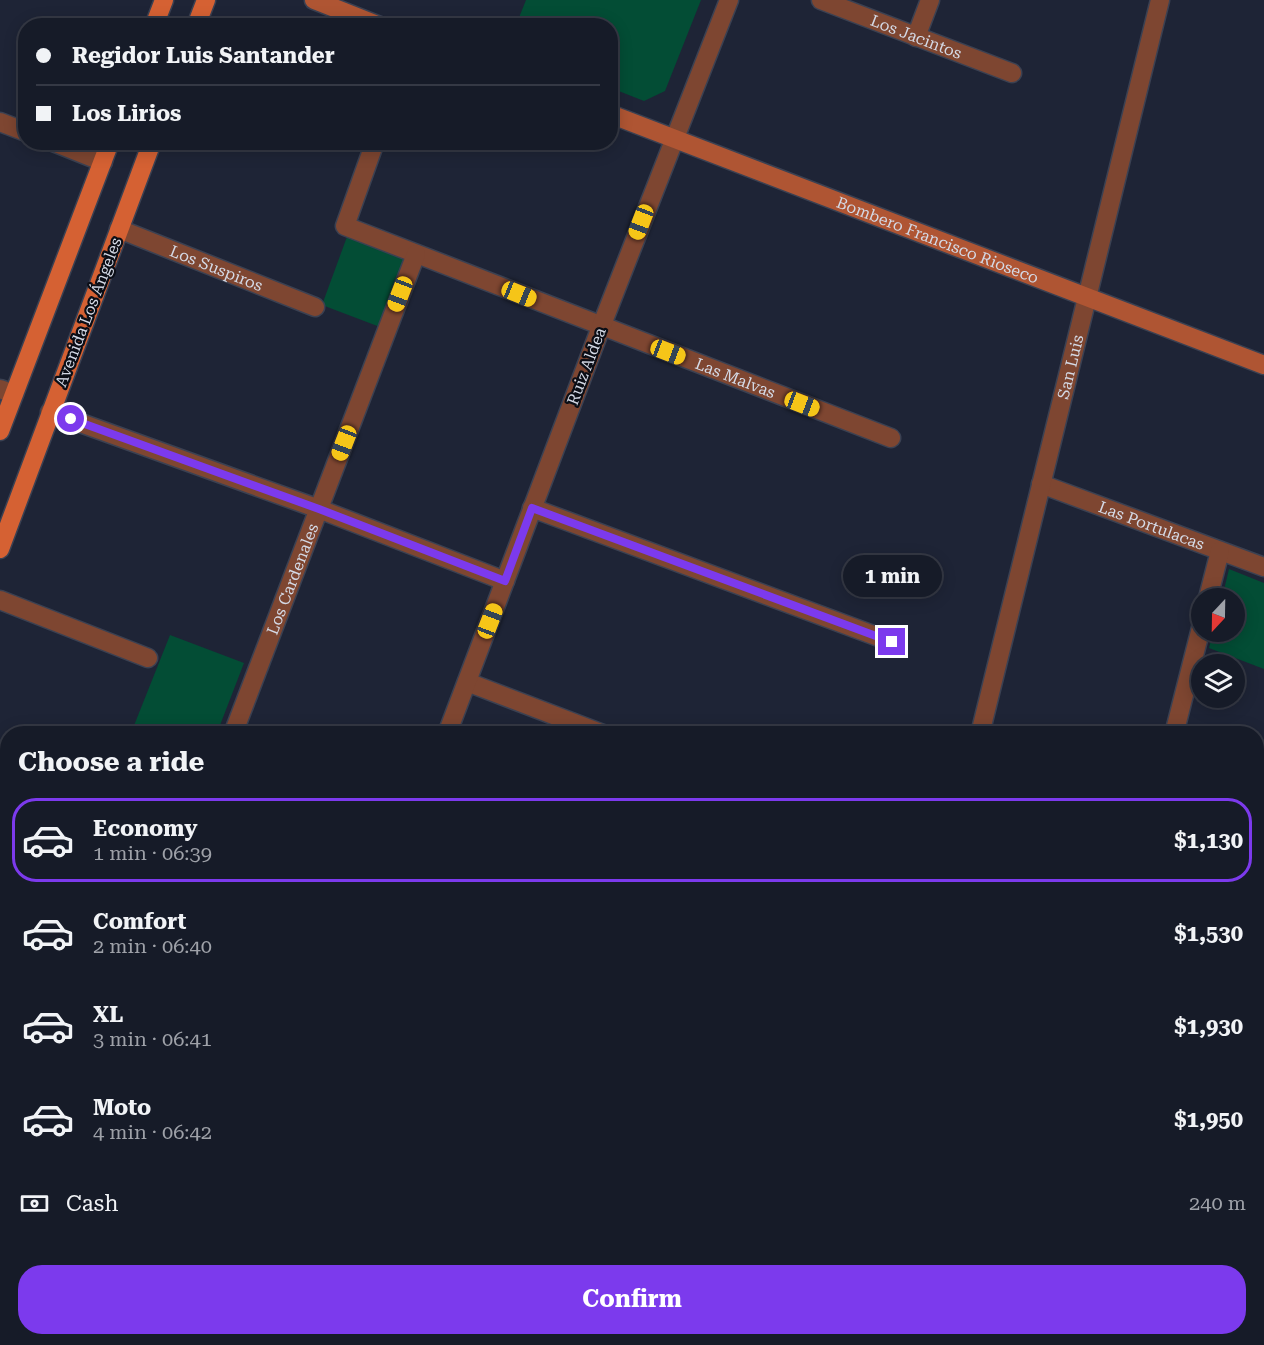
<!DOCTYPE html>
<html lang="en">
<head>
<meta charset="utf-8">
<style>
	:root { --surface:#161b28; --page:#1f2430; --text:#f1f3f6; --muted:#9ea1a8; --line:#353945; --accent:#7c3aed }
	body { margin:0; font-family:"Roboto Serif",serif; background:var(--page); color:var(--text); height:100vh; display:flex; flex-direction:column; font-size:22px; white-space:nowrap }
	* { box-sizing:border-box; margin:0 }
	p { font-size:20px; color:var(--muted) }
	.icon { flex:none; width:33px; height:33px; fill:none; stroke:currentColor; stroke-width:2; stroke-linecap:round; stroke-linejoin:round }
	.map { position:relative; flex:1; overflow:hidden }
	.side { position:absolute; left:0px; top:726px; width:1264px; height:620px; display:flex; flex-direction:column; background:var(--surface); border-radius:24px 24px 0 0; box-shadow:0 3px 15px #0003,0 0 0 2px var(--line) }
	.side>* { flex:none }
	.hud { position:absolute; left:18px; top:18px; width:600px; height:132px; border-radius:24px; box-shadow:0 3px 15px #0003,0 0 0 2px var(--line); display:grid; align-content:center; height:132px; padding:0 18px; background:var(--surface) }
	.needle { width:39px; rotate:202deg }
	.buttons { position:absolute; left:1191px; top:588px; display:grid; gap:12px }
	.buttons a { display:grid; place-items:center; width:54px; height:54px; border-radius:50%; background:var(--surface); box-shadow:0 3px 15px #0003,0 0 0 2px var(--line); font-size:30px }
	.end { position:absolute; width:27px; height:27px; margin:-14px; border:8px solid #7c3aed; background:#fff; box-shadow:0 0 0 3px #fff }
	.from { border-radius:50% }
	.bubble { position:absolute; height:42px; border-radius:21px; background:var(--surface); box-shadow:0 3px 15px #0003,0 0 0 2px var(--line); font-size:20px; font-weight:700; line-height:42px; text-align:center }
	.car { position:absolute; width:18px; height:36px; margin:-18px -9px; border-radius:8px; box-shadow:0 0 4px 2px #0007; background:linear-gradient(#f5c518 24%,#345 0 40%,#f5c518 0 76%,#345 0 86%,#f5c518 0) }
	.hud b { display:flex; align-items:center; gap:21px; height:57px; font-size:22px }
	.hud b+b { border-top:2px solid var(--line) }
	.hud i { width:15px; height:15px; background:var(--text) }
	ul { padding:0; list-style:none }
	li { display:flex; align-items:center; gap:18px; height:84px; margin:0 12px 9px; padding:0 6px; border:3px solid transparent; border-radius:24px }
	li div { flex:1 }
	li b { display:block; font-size:22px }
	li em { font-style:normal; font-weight:700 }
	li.current { border-color:var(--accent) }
	li>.icon { width:54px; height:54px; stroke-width:1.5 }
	h2 { padding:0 18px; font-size:27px; line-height:72px }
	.pay { display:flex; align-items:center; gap:15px; height:66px; padding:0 18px; font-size:22px }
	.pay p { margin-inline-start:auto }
	.action { display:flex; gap:12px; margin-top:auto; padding:12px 18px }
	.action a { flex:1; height:69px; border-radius:24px; background:var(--accent); color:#fff; font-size:24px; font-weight:700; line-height:69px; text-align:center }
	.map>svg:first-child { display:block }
</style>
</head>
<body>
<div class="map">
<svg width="1264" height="1345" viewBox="0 0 1264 1345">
	<rect width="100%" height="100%" fill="#1e2436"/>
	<!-- green -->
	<path fill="#034d35" d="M526,0h175l-36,91 -21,10 -33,-13 -1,-62 -94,-1z
		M348,234l58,23 -26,70 -58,-22z
		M1229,569l35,14v86l-55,-21 4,-16h21v-34h-12z
		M170,635l74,28 -27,70h-86z"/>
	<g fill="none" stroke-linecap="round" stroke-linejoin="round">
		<!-- stream -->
		<path stroke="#037396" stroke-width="8" d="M1257,1328l7,3"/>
		<defs>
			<g id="street">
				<path id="s1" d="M821,0l191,73"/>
				<path d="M916,37l14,-37"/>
				<path d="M0,122l26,10"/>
				<path d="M53,142l50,20"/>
				<path id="s2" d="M375,142l-30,84 546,212"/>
				<path id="s3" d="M119,229l196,78"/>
				<path d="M0,389l14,5"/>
				<path d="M50,412l269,97 186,72"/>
				<path id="s4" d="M1041,484l223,83"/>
				<path d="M532,508l360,134"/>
				<path d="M1208,598l12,-47"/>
				<path d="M0,600l148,58"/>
				<path d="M467,682l136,52"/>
				<path id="s5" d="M233,734l183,-480"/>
				<path d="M447,734l154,-407 128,-327"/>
				<path id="s6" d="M980,734l180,-734"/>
				<path d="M1174,734l28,-110"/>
				<path d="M1257,788l7,3"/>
				<path d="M1257,983l7,2"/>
				<path d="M1257,1080l7,-27"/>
				<path d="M819,1345l4,-7"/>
				<path d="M1188,1345l2,-7"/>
			</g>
			<g id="secondary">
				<path d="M314,0l66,26"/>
				<path id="s7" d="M610,114l654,251"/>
			</g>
			<path id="primary" d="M154,26l10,-26
				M196,26l10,-26
				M0,431l110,-289
				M0,549l152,-407
				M0,938l8,2
				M1042,1338l19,7
				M220,1345l4,-7"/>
		</defs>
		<!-- street casing -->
		<use href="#street" stroke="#3b4152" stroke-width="21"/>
		<!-- secondary casing -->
		<use href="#secondary" stroke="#3b4152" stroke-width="21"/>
		<!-- primary casing -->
		<use href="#primary" stroke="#3b4152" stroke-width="21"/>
		<!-- street -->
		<use href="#street" stroke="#7e4631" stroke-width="18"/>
		<!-- secondary -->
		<use href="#secondary" stroke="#af5533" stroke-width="18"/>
		<!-- primary -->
		<use href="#primary" stroke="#d56133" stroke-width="18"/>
	</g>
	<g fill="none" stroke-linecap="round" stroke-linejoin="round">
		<!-- route -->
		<path stroke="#7c3aed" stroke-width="8" d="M71,419l248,90 186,72 27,-73 360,134"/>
	</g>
	<g text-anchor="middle" stroke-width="4.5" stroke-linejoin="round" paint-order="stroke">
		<!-- street labels -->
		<g font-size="16" fill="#d4d9e5" stroke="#0b0e16">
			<text dy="6" stroke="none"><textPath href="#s1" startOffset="102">Los Jacintos</textPath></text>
			<text dy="6" stroke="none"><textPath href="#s7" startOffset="351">Bombero Francisco Rioseco</textPath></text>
			<text dy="6" stroke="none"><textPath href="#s3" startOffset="105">Los Suspiros</textPath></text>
			<text transform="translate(88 312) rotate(-69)" y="6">Avenida Los Ángeles</text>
			<text transform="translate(586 366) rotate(-69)" y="6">Ruiz Aldea</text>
			<text dy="6" stroke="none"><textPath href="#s6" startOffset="378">San Luis</textPath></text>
			<text dy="6" stroke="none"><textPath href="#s2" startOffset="508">Las Malvas</textPath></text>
			<text dy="6" stroke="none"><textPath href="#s4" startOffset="118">Las Portulacas</textPath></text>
			<text dy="6" stroke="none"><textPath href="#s5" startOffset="166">Los Cardenales</textPath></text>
		</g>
	</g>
</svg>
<div class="buttons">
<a><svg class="needle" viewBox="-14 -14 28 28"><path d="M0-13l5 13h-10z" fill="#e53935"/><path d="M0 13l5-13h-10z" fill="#9ea1a8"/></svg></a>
<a><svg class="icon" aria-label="layers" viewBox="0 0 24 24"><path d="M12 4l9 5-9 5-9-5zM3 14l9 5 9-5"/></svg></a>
</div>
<i class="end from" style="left:71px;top:419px"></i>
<i class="end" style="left:892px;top:642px"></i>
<div class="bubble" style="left:843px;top:555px;width:99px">1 min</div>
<i class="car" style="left:641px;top:222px;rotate:201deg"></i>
<i class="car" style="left:400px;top:294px;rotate:201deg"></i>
<i class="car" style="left:519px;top:294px;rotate:112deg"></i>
<i class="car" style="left:668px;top:352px;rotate:111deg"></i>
<i class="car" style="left:802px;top:404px;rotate:111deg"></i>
<i class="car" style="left:344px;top:443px;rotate:201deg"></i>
<i class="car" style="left:490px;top:621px;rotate:21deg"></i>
<div class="hud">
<b><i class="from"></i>Regidor Luis Santander</b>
<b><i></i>Los Lirios</b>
</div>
<section class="side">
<h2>Choose a ride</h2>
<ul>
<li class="current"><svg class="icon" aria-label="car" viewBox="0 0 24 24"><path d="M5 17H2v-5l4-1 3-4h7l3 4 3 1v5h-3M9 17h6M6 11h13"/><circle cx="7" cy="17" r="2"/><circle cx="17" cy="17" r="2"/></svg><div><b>Economy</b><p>1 min · 06:39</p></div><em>$1,130</em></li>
<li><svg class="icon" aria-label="car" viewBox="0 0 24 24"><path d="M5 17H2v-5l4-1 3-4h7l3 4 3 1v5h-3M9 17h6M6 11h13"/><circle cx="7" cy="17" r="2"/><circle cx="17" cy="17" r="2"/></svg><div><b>Comfort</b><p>2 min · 06:40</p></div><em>$1,530</em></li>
<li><svg class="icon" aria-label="car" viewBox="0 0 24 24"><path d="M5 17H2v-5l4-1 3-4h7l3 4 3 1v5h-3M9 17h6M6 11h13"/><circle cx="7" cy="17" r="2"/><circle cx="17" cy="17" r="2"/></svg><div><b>XL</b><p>3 min · 06:41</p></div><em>$1,930</em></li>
<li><svg class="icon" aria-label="car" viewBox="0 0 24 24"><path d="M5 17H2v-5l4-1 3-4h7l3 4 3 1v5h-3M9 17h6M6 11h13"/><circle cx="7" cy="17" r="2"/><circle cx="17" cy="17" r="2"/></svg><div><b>Moto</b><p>4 min · 06:42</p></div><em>$1,950</em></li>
</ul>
<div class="pay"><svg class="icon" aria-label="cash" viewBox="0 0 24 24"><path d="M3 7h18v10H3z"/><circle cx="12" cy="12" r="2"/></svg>Cash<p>240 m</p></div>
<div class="action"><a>Confirm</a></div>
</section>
</div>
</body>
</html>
